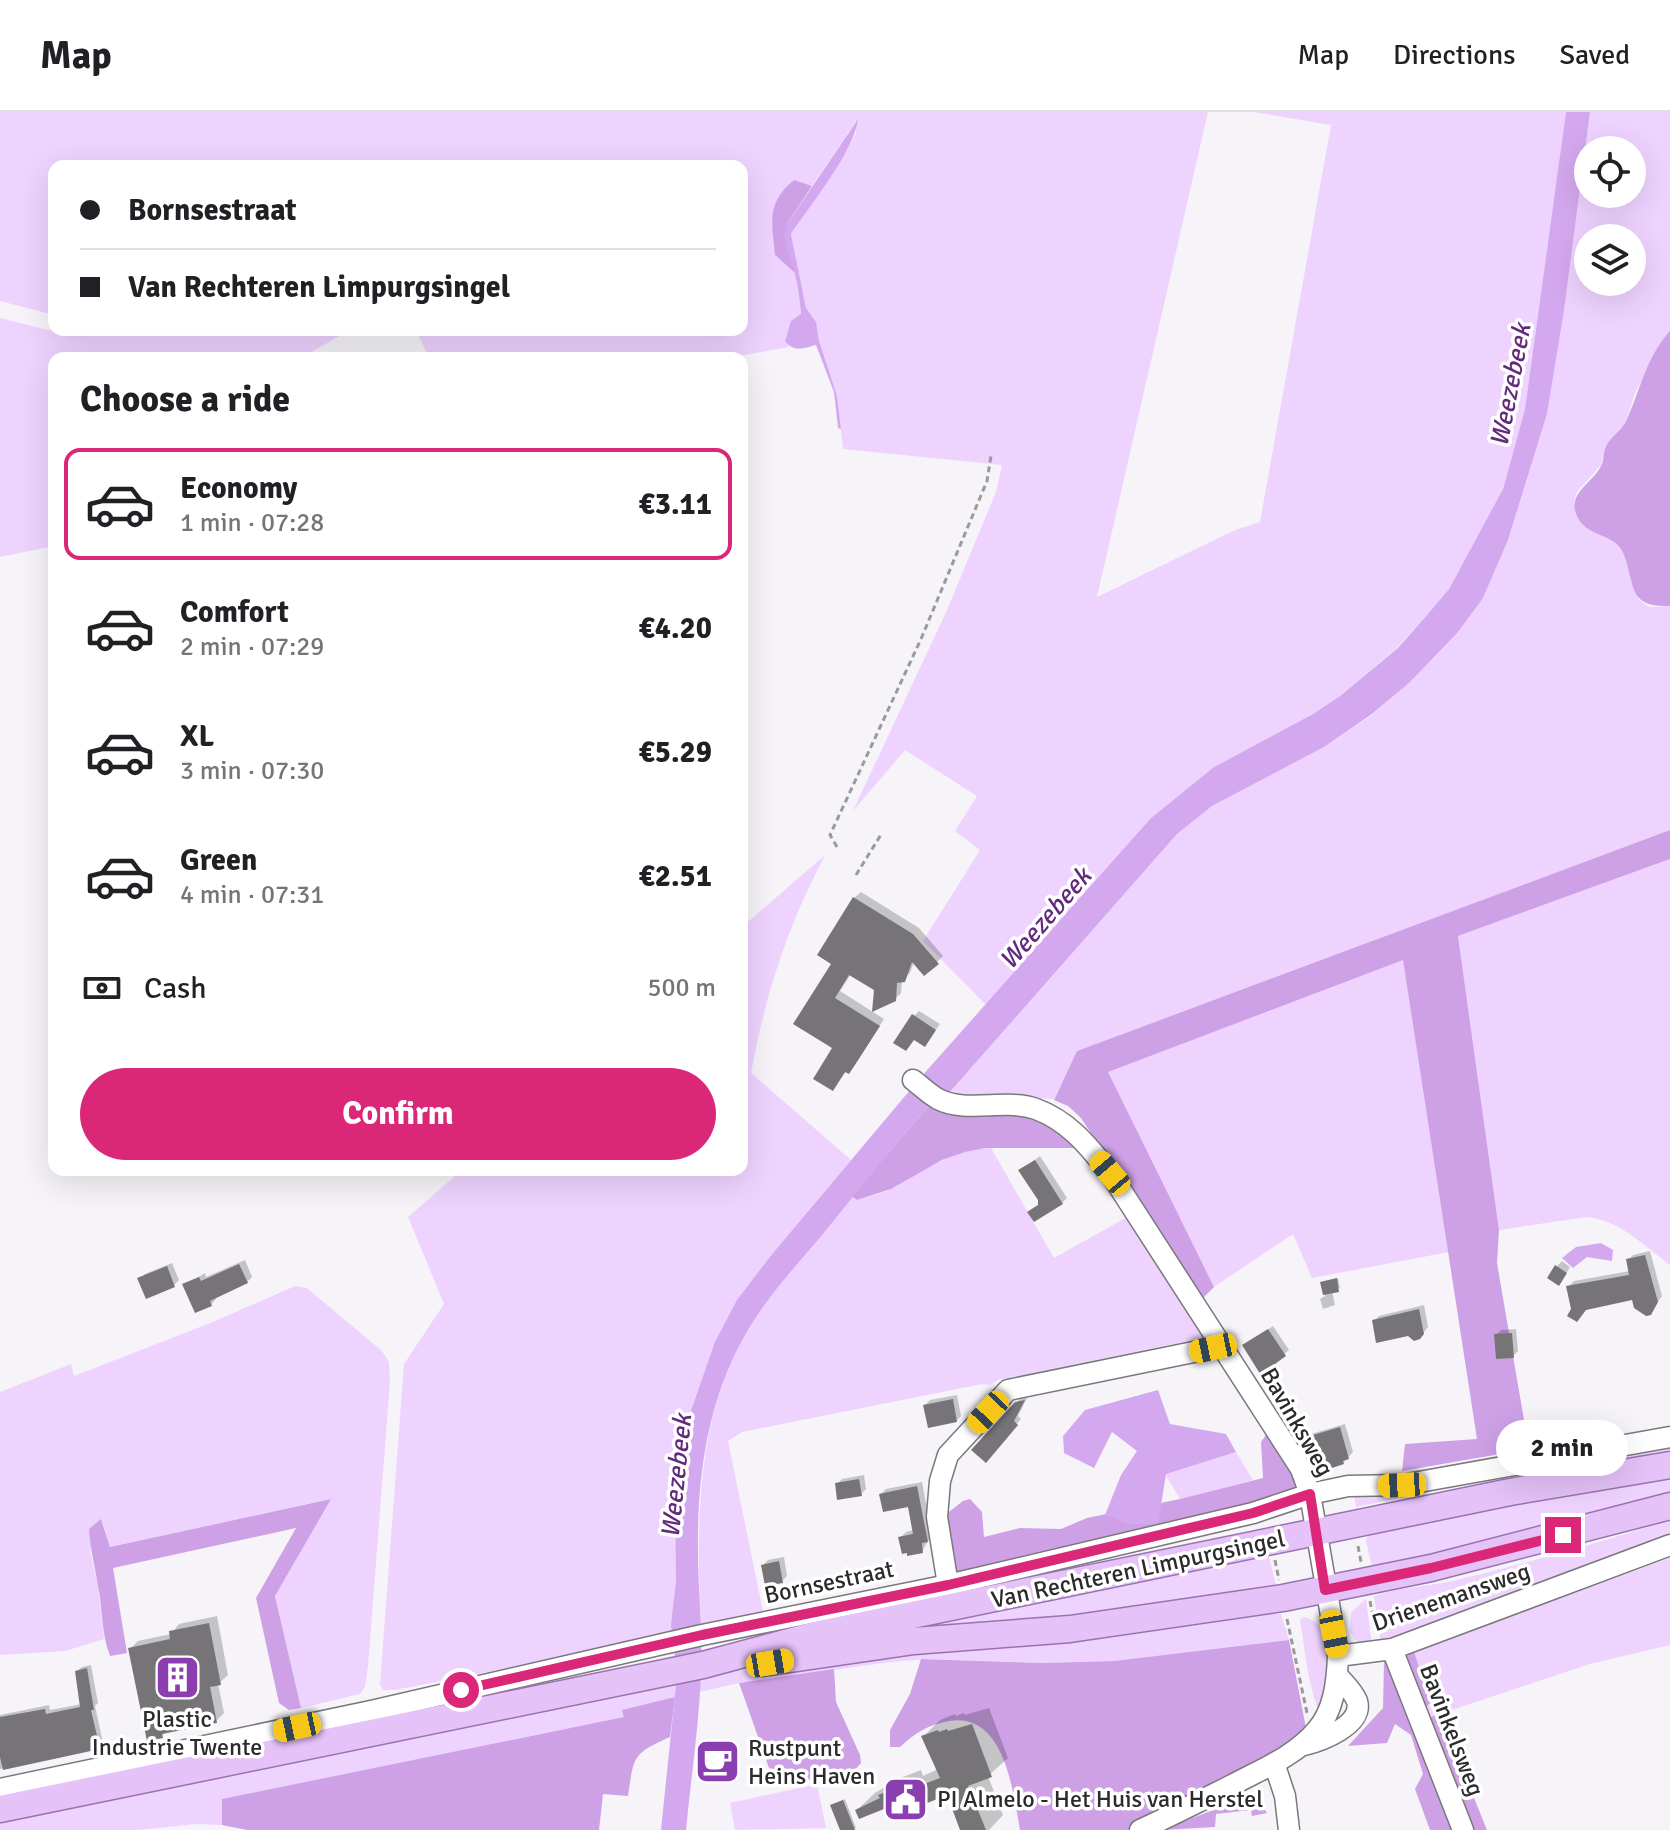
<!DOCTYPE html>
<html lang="en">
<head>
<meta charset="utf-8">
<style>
	:root { --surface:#fff; --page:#f6f6f6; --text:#202124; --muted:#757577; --line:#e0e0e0; --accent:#db2777 }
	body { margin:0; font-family:Signika,sans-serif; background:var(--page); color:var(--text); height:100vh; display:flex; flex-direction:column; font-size:30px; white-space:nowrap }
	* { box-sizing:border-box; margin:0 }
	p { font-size:26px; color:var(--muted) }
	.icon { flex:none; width:44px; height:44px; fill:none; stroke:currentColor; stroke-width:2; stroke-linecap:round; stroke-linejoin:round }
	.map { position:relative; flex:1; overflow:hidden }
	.drawer { position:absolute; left:48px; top:240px; width:700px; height:824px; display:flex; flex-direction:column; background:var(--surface); border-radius:16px; box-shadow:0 8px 32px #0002 }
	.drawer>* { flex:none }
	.hud { position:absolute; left:48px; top:48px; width:700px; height:176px; border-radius:16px; box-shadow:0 8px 32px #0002; display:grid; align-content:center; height:176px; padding:0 32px; background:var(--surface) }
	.controls { position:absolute; left:1574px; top:24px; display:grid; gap:16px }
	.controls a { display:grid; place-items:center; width:72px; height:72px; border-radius:50%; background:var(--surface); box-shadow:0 8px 32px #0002; font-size:40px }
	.end { position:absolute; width:36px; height:36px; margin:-18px; border:10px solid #db2777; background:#fff; box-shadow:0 0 0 4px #fff }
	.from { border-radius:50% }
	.bubble { position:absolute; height:56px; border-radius:28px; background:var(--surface); box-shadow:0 8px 32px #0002; font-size:26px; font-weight:800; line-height:56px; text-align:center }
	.car { position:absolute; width:24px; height:48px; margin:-24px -12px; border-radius:10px; box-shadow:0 0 6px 2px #0007; background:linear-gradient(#f5c518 24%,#345 0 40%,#f5c518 0 76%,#345 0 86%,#f5c518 0) }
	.hud b { display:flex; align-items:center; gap:28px; height:76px; font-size:30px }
	.hud b+b { border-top:2px solid var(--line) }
	.hud i { width:20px; height:20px; background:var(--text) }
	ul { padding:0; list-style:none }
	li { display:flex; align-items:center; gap:24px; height:112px; margin:0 16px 12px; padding:0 16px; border:4px solid transparent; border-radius:16px }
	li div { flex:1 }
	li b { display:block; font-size:30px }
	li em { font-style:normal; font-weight:800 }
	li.active { border-color:var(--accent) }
	li>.icon { width:72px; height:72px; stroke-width:1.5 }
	h2 { padding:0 32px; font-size:36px; line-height:96px }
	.pay { display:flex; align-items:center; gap:20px; height:88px; padding:0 32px; font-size:30px }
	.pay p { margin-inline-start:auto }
	.action { display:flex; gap:16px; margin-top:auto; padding:16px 32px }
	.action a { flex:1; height:92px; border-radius:48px; background:var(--accent); color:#fff; font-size:32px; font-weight:800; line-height:92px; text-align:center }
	header { display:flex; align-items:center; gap:48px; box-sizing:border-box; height:112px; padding:0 40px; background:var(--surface); border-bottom:2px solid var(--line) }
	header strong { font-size:38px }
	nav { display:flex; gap:44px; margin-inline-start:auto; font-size:28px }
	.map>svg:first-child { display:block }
</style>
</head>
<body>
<header>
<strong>Map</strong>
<nav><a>Map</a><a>Directions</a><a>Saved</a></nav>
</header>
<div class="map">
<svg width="1670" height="1718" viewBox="0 0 1670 1718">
	<rect width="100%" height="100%" fill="#f6f4f8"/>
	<!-- green -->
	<path fill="#eed3ff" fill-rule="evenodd" d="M0,0h1208l-111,485 138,-67 25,-8 71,-397 -77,-13h312l-41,297 -22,80 -54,100 -22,26 -30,33 -57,48 -27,18 -99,53 -63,51 -164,188 -64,-65 57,-91 -25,-19 22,-35 -72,-46 -52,61 94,-201 49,-118 6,-27 -159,-16 -6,-53 -31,-88 -15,-74 56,-84 9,-17v-12l-44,65 -19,-6 -18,75 20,18 5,30 1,11 -16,26 4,7 -60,11h-300l-13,-28h326v-164h-688v149l-54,-14z
		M1590,0h80v219l-35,62 -9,29 -21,26 -4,17 -24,27 -3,10 4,16 8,9 25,11 11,11 17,51 10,7 21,-1v224l-593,221 -23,48 -105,-6 228,-259 35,-28 112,-59 48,-32 36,-31 75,-86 25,-58 39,-126 17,-103zM1588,38h44v44h-44zM1588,126h44v44h-44z
		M0,206l48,12 44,5h44l45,-5h169l-49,28h-247v188l-54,11z
		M825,743c-38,72 -59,138 -74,218l100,87 -78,93 -58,89 -39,239 -4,53 -55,13 -222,43h-12l-3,-5 24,-321 40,-60 -36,-87 54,-47h280v-243z
		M1670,747v406c-26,-19 -50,-45 -83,-48l-88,13 -41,-294z
		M1403,847l46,293 -137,26 -19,-44 -79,53 -107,-215z
		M991,1036l63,110 73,-41 79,120 -208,43 -8,5 -8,-1 -240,48 -14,9 36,175 -63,12c-5,-110 -6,-223 58,-318 28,-41 65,-74 92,-114l6,4c12,-4 25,-6 36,-12 31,-17 61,-40 98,-40z
		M295,1174l12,2 75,63 7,11 1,19 -22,285 -3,21 -5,7 -59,14 -26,-112 55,-97 -220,48 -8,-27 -12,31 8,35 6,53 -39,12 -65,4v-263l71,-28 3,12 139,-54z
		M1670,1329v17l-88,10 -26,-2z
		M1236,1340l17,28 -73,19 -15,-25z
		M1670,1363v24l-151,40 -147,29 -6,-28 2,-5 240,-51z
		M1464,1373l-108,22 -2,-12 70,-9z
		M1670,1408v19l-289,104 -7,-47c25,-9 52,-9 78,-15 73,-17 146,-38 218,-61z
		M1267,1437l9,36 -6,2 -204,34 -216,16z
		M1670,1446v87l-80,19 -165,55 -11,-67z
		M1366,1487l6,45h-14l-8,-12 1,-20z
		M1271,1502h10l8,26 -175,21 -72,2 -113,-4 -38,3 -152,21 -40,9 1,-15 132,-21 277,-18z
		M1304,1505c39,10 24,62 16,89h-3c-10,-27 -12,-58 -17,-86z
		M676,1570l-1,15 -52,13 2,7 -402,82 -1,26 -26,-1 -58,6h-138v-8l387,-81 231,-44z
		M817,1672l9,44 -91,2 -5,-27z"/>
	<!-- forest -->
	<path fill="#cea1e7" d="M794,68l18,6 -25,38 8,49 -20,-18c-3,-32 -9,-52 19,-75z
		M1670,219v275c-42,1 -34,-18 -46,-51 -7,-22 -36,-17 -46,-37 -13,-24 14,-34 23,-52 3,-5 2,-12 4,-17 4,-12 18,-19 22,-30 14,-31 19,-61 43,-88z
		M1670,718v29l-212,77 41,294 -2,33 32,186 -127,22 3,-27 72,-5 -74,-479 -295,112 106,215 -13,13 -120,-182 -13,-12 -14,-6 23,-49z
		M932,990l102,12 49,34h-98l-20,4 -23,8 -51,29 -34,11 -6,-4z
		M1268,1320l34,54 -47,19 -301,72 -9,-62 18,-14 7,-2 12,13 2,25 36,-9 41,1 26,-11 93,-19 83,-21 -2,-36z
		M331,1387l-56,97 26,112 -12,2 -10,-7 -23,-105 40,-70 -183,40 14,85 -17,3c-9,-23 -7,-46 -12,-70 -3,-20 -8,-37 -9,-57l12,-10 9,28z
		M1289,1528l17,88 -13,15 -166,87h-107c-7,-38 -15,-118 -71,-109 -21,4 -33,11 -49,26h-10v-17l20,-36 11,-35 121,4 72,-2z
		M1414,1540l17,50 -9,9 -19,-53z
		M1391,1542l67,176h-28l-15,-41 8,-15 -12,-39 -16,-11 -8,19 -39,3 35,-38 1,-47z
		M834,1557l2,33 24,53 1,8 -9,10 -77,12 -36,-102z
		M675,1585l-5,40c-38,17 -36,19 -42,59l-25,-2 -4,36h-352l-25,-5v-26l402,-82 -2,-7z
		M1440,1602l47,116h-18l-44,-111z
		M1254,1682l13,19 -15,3 -1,-6 -35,4 -1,13 -53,3z"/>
	<!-- water -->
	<path fill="#d4a8ee" d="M1566,0h24l-26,199 -17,103 -39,126 -25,58 -25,34 -50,52 -36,30 -48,33 -112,59 -35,28 -228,259 -17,9c-34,39 -66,78 -97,117 -35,44 -73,80 -98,131 -31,62 -40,133 -39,201 0,41 5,81 3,122 -2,52 -10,105 -15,157h-25l16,-155 -6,-50 5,-44 -1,-96 10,-57 30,-86 22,-42 36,-47 148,-176 230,-259 63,-51 99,-53 27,-18 58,-48 29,-33 22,-26 54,-100 22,-80z
		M858,7c-4,33 -48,86 -67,115l15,74 10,14 3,19 18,55 4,33 -3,-1 -4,-36 -18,-47c-12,3 -22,8 -31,-4l6,-20 10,-7c-1,-13 -3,-27 -6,-40 -3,-17 -15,-34 -8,-50z
		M1601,1131l12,7 -1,11 -25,-4 -14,11 -11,-10 14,-11z
		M1158,1278l12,34 56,10 10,18 -70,22 -8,50h-30l-23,-9 16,-40 16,-24 -25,-19 -18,36 -30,-15 -1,-17 22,-26z"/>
	<!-- shadow -->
	<path fill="#0003" d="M861,780l58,36 24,28 -6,6h-23l-4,11 -8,7 -1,13 -6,6 -44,-25 -11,17 44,28 -29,46 -6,7 -2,-2 -14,19v-126l21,-65z
		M919,899l21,13 -15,21 -11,-29z
		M1040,1044l27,42 -5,5 -32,9 10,-9 -19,-33z
		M1650,1139l12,45 -12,17 -17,-16 -59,12 -5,-23 5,-5 56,-10 -2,-11 5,-5z
		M245,1148l7,17 -5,5 -33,14 2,3 -5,6 -26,-20 20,-12 1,4z
		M1562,1149l8,6 -7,12 -6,-13z
		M172,1151l7,17 -5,5 -34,-6 5,-5z
		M1338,1166l2,10 -8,3 3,14 -12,4 -3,-10 5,-3 -3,-14z
		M1424,1193l4,22 -9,11 -45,-17 5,-5z
		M1273,1214l16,24 -13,11 1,2 -4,4 -24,-26z
		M1516,1217l2,22 -5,5 -17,-21 5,-5z
		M957,1283l4,21 -5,5 -31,-16 5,-5z
		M1028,1284l-10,20 3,3 -31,36 -17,-5 49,-53z
		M1345,1312l8,28 -10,11 -37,-24 5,-5z
		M864,1363l2,14 -5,5 -24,-10 5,-5z
		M922,1370l10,53 -10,16 -21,-14 5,-5 8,-2 -5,-25 -28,-11 5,-5z
		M784,1445l3,19 -5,5 -19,-16 5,-5z
		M217,1504l11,59 -10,9 6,29 -8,8 -50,10 -4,5 -32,-87 8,-8 33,-7 8,-10z
		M91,1553l7,38 -3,3 8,37 -4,5 -99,21v-54l49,-10 1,5 32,-6 -5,-33 5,-4z
		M989,1596l19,50 -20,18 15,39 -14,15h-26l-15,-37 -91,17 18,-17 23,-14 23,-9 2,6 15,-7 -15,-32 17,-17 15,-6 1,2 8,-3 1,2z
		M845,1687l11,29 -2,2h-12l-10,-25z"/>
	<!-- building -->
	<path fill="#777478" d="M853,785l60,37 26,30 -15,12 -12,-14 -7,20 -8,1 -1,18 -24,11 2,-22 -25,-15 -14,23 45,28 -31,48 -4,-2 -12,19 -20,-12 19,-31 -39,-24 38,-60 -14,-9z
		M912,902l24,16 -11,17 -11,-7 -8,11 -13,-8z
		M1035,1048l28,44 -29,18 -7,-10 11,-7v-5l-20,-30z
		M1645,1143l13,47 -7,13 -5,1 -12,-8 -2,-8 -46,10 -9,12 -10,-6 4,-7 -5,-23 63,-11 -3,-16z
		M239,1152l9,19 -38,18 2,5 -17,7 -13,-29 17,-7 2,4z
		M1555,1153l12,8 -8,13 -12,-8z
		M167,1154l8,21 -29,12 -9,-21z
		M1337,1166l2,14 -16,3 -3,-13z
		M1419,1197l5,25 -4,5 -6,2 -6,-5 -32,7 -4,-23z
		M1268,1217l18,27 -14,10 2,3 -12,8 -20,-32z
		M1512,1221l2,25 -18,1 -2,-25z
		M953,1287l4,23 -29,6 -5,-23z
		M1025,1288l-11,21 4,4 -32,38 -15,-13 44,-48z
		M1340,1315l9,32 -6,2 1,3 -24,8 -1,-3 -4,1 -12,-32z
		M859,1367l3,17 -25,4 -2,-17z
		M917,1374l11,56 -6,1 1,10 -16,3v-3l-5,1 -4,-17 15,-3 -5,-27 -25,5 -4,-18z
		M779,1449l4,22 -18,3 -4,-21z
		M209,1511l12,62 -11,2 7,36 -55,11 1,4 -16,3 -19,-93 42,-9 -1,-8z
		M87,1556l7,42h-3l9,39 -97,21 -3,-13v-40l45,-8 1,5 34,-7 -5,-36z
		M972,1612l20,53 -24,9 18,44h-26l-13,-35 -59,24 -4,-10 -25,10 -4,-9 25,-12 -2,-3 26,-9 2,5 34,-13 -19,-42 17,-6 1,2 8,-3 1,2z
		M843,1688l12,30h-15l-10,-25z"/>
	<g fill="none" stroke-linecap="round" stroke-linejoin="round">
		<defs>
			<path id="minor" d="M913,968c8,6 16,14 25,19 29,15 68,-1 98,10 33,12 53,38 74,64l191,296 9,25 28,162c-1,26 -4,55 -22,75 -21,25 -54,38 -82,53 -32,16 -63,32 -94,46
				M948,1473l-11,-68 3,-36 8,-26 60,-65 205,-42 7,-3
				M1392,1537l71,181
				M1338,1544l54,-7 278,-104
				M1304,1633c17,-4 60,-20 53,-44 -4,-10 -12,-17 -19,-25
				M1274,1651l11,33 4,34
				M0,1677l371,-78 331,-76 246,-50 305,-72 57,-19 38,-8 54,-1 268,-48"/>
			<path id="major" d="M763,1551l151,-22 156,-12 213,-31 148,-30 239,-62
				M0,1697l703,-144 112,-30 695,-143 160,-27"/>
		</defs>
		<!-- minor casing -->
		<use href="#minor" stroke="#7b787c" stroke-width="23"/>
		<!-- major casing -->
		<use href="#major" stroke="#9973ae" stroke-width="29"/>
		<!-- path -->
		<path stroke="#9a999c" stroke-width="3" stroke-dasharray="6 4" stroke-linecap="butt" d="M837,735l-7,-12 91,-196 66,-158 4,-25
			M856,763l26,-42
			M1358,1434l3,16
			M1275,1448l4,20
			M1370,1489l6,31
			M1287,1507l20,94"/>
		<!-- minor -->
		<use href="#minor" stroke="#fff" stroke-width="20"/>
		<!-- major -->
		<use href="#major" stroke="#e5c2f8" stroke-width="26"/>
	</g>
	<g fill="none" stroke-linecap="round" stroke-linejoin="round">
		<!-- route -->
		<path stroke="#db2777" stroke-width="10" d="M461,1578l241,-55 246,-50 305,-72 57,-19 15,96 106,-22 132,-33"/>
	</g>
	<!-- icons -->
	<defs>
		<symbol id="building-square" viewBox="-11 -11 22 22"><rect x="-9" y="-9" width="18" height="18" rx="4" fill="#8a3eaf" stroke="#fff"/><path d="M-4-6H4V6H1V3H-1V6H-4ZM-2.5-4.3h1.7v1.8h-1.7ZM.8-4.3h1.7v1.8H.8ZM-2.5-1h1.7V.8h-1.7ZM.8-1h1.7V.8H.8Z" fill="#fff"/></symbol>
		<symbol id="cafe-square" viewBox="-11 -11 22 22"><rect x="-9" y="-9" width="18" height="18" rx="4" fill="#8a3eaf" stroke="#fff"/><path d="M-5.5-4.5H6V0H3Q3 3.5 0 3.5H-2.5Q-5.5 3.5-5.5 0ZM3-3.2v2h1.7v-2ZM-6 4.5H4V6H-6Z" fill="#fff"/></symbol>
		<symbol id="civic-square" viewBox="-11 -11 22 22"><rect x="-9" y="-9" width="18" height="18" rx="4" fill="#8a3eaf" stroke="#fff"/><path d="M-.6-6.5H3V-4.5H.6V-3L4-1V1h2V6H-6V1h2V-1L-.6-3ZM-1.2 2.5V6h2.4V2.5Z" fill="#fff"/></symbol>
	</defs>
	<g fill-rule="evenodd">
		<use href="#building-square" x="152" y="1540" width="51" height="51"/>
		<use href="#cafe-square" x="692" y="1624" width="51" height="51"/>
		<use href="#civic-square" x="880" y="1662" width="51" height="51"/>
	</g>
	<g text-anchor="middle" stroke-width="7" stroke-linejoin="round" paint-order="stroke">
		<!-- street labels -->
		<g font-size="24" fill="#2b2a2c" stroke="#fff">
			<text transform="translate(1297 1310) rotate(60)" y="8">Bavinksweg</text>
			<text transform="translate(1138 1457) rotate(-12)" y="8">Van Rechteren Limpurgsingel</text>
			<text transform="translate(829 1470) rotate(-12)" y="8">Bornsestraat</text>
			<text transform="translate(1451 1485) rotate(-19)" y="8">Drienemansweg</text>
			<text transform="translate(1452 1618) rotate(69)" y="8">Bavinkelsweg</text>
		</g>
		<!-- poi labels -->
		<g font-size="24" fill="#2b2a2c" stroke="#fff" text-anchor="start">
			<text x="177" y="1615" text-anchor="middle">Plastic<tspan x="177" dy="28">Industrie Twente</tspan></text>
			<text x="748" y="1644">Rustpunt<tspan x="748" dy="28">Heins Haven</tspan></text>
			<text x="937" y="1695">PI Almelo - Het Huis van Herstel</text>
		</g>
		<!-- water labels -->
		<g font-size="26" font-style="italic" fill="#612a7b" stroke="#fff">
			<text transform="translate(1510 273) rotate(-79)" y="9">Weezebeek</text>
			<text transform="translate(1045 806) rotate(-49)" y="9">Weezebeek</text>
			<text transform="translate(676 1364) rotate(-84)" y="9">Weezebeek</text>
		</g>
	</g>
</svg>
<div class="controls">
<a><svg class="icon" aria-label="locate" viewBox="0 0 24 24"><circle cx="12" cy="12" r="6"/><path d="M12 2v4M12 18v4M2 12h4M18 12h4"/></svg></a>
<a><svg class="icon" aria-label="layers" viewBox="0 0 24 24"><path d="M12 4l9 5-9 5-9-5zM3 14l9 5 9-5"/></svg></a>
</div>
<i class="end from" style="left:461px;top:1578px"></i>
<i class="end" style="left:1563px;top:1423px"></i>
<div class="bubble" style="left:1496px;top:1308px;width:132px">2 min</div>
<i class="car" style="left:1110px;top:1061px;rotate:320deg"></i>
<i class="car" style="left:1213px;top:1236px;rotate:258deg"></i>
<i class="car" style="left:988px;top:1300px;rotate:223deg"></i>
<i class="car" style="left:1402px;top:1373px;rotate:267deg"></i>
<i class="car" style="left:1334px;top:1522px;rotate:169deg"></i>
<i class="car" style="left:770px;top:1551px;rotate:80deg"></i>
<i class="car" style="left:297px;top:1615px;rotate:258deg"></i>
<div class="hud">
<b><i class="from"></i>Bornsestraat</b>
<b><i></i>Van Rechteren Limpurgsingel</b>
</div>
<section class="drawer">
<h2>Choose a ride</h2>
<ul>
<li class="active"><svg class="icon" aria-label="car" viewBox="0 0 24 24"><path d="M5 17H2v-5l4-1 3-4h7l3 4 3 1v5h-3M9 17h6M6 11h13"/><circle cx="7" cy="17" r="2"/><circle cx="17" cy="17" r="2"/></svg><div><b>Economy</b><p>1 min · 07:28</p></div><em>€3.11</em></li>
<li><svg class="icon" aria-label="car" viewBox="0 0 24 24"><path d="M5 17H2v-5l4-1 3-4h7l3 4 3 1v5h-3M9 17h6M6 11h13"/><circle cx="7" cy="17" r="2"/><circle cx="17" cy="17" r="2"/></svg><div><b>Comfort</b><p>2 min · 07:29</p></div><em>€4.20</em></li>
<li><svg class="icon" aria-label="car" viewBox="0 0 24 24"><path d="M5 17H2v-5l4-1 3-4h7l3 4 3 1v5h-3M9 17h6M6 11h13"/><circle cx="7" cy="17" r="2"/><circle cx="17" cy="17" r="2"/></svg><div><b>XL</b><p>3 min · 07:30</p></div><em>€5.29</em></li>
<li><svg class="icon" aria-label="car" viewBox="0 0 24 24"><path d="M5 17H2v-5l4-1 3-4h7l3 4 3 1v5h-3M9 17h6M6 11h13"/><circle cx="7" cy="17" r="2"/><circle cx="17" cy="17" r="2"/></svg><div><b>Green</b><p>4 min · 07:31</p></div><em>€2.51</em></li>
</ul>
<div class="pay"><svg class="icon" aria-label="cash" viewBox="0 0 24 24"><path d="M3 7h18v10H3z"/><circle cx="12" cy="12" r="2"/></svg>Cash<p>500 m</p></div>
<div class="action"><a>Confirm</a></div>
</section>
</div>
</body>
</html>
